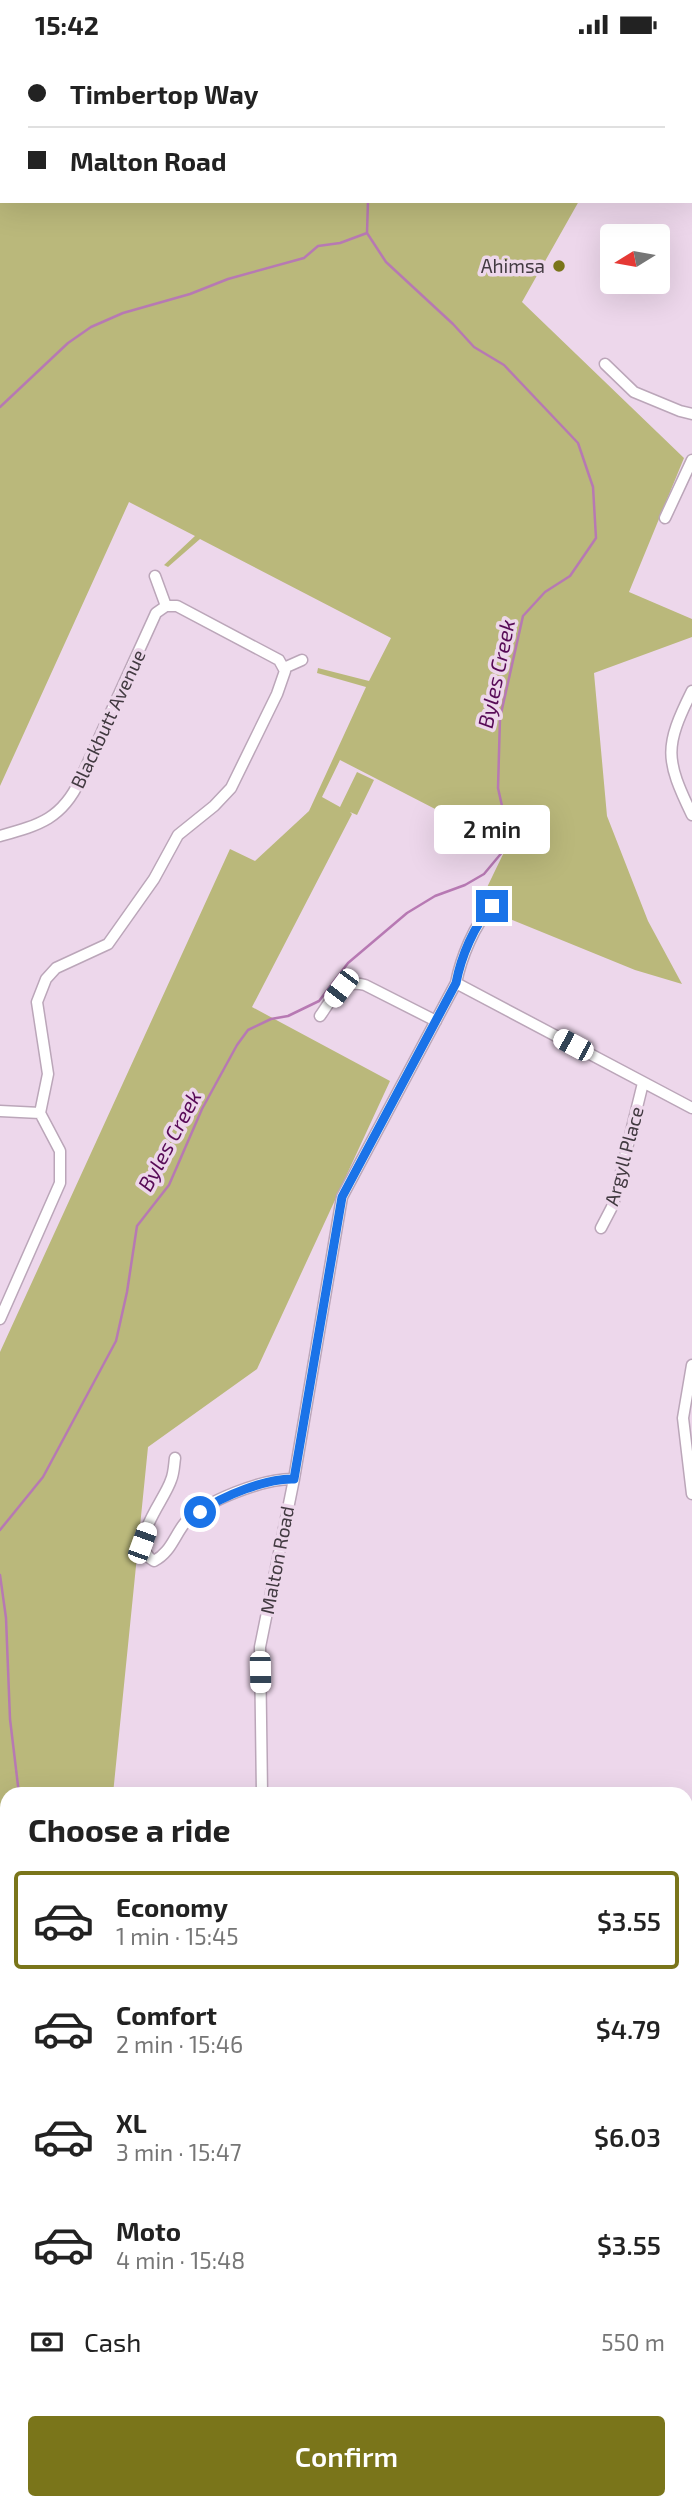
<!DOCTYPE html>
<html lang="en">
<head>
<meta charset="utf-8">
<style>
	:root { --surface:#fff; --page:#f2f2f2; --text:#222; --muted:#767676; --line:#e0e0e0; --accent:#7a751a }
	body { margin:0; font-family:"Exo 2",sans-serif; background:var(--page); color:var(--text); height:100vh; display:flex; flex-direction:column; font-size:26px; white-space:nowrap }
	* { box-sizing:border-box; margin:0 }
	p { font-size:23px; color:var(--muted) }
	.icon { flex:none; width:38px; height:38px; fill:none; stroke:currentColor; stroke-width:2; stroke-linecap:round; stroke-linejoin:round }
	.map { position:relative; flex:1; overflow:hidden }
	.side { position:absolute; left:0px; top:1738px; width:693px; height:723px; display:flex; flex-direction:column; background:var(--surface); border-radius:21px 21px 0 0; box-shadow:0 7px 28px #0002 }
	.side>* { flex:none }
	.banner { position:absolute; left:0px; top:0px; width:693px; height:154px; box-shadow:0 7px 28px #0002; display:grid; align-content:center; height:154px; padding:0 28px; background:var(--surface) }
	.needle { width:46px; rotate:259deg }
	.tools { position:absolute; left:600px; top:175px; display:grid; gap:14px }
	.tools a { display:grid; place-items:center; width:70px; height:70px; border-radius:7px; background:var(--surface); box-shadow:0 7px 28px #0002; font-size:35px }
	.end { position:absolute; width:32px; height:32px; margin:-16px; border:9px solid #1a73e8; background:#fff; box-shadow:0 0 0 4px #fff }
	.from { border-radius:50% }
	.bubble { position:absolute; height:49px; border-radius:7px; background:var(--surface); box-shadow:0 7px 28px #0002; font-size:23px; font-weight:600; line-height:49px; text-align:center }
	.car { position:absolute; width:21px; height:42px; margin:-21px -10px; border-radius:9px; box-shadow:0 0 5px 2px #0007; background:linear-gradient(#fff 24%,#345 0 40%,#fff 0 76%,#345 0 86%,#fff 0) }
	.banner b { display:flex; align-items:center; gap:24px; height:66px; font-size:26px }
	.banner b+b { border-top:2px solid var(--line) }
	.banner i { width:18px; height:18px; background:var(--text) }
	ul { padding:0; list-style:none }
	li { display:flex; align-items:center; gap:21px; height:98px; margin:0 14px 10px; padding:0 14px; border:4px solid transparent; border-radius:7px }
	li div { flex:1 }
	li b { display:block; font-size:26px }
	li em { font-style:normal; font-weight:600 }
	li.on { border-color:var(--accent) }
	li>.icon { width:63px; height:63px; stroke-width:1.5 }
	h2 { padding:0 28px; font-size:32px; line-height:84px }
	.pay { display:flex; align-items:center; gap:18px; height:77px; padding:0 28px; font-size:26px }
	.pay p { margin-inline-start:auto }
	.primary-button { display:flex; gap:14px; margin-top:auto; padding:14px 28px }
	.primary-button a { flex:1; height:80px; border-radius:7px; background:var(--accent); color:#fff; font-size:28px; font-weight:600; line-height:80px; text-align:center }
	.status { display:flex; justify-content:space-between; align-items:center; height:49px; padding:0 35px; background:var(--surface); direction:ltr }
	.status svg { height:19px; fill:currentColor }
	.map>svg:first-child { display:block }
</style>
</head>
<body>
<div class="status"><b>15:42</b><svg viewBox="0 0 49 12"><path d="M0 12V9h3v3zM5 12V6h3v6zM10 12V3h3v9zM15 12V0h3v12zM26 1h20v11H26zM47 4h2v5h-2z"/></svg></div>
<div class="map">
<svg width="692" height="2459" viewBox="0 0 692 2459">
	<rect width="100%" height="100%" fill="#edd7eb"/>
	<!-- green -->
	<path fill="#bab87b" d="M0,0h692v107l-1,-105h-689v150h577l-57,101 162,156 -55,134 63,27v18l-98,36 13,143 41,105 34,63 -47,-14 -157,-64 29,-60 -167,-86 -18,37 18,10 17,-35 17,8 -17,35 -7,-3 2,2 -100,193 138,74 -133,288 -109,78 -35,347h-106v446l-7,6v-894l230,-503 25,12 54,-50 57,-124 -49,-14 1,-5 51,13 22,-43 -191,-99 -32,28 -4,-2 31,-29 -66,-34 -129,284z"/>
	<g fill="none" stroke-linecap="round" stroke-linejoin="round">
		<!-- stream -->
		<path stroke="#b779b3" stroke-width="2.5" d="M511,2l2,-2
			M0,358l68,-64 23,-16 32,-14 67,-19 38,-15 76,-21 14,-12 22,-3 27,-10
			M0,1481l43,-53 73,-136 11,-49 10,-66 32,-41 33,-76 35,-64 11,-15 23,-11 17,-3 31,-15 29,-38 59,-50 28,-17 30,-11 19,-11 20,-24 2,-26 -8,-36 2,-70 23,-102 22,-24 25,-16 26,-38 -3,-51 -15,-44 -74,-78 -30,-18 -21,-23 -67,-62 -19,-29 1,-32
			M0,1526l6,43 4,101 9,75
			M0,1933l7,-46"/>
		<defs>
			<path id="minor" d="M691,121h1
				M605,315l29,28 46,19 12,3
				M665,469l27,-58
				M155,527l11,30
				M284,619l18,-8
				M692,642c-28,56 -27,68 0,124
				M0,787c39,-11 62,-17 80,-56l76,-167 10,-7h11l102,54 6,11 -8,23 -46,94 -17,18 -36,29 -24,44 -46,65 -52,24 -10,11 -9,23 11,72 -8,39 -40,-2
				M456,934l236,125
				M320,967c13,-18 20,-38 45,-31l71,36
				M601,1179l12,-23 30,-122
				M0,1270l60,-136v-32l-20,-38
				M692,1316l-9,53 9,76
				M175,1409c-1,7 -1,15 -4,22 -7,22 -46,64 -17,81 16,-8 20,-24 30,-37 19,-23 81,-46 110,-45
				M262,1745l-2,-147 34,-168 48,-282 114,-214c5,-25 18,-58 36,-77
				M686,2297l6,1
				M0,2317l7,-6
				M686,2423h6
				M284,2454l2,5
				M551,2454l2,5
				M71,2459l6,-5
				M213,2459l7,-5"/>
		</defs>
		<!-- minor casing -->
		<use href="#minor" stroke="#bba6b9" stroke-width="13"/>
		<!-- minor -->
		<use href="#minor" stroke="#fff" stroke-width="10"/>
		<defs>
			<path id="rail" d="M686,2358h6
				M686,2373h6
				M143,2459l6,-5
				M159,2459l6,-5"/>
		</defs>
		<!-- rail casing -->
		<use href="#rail" stroke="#594f57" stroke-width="5"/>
		<!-- rail -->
		<use href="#rail" stroke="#edd7eb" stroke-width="2.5" stroke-dasharray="8" stroke-linecap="butt"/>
	</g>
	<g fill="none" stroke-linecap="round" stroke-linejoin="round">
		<!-- route -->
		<path stroke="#1a73e8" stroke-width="9" d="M200,1463c22,-16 67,-34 94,-33l48,-282 114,-214c5,-26 18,-58 36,-77"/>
	</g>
	<!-- markers -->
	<circle fill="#7a751a" stroke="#edd7eb" stroke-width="2.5" cx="559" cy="217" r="7"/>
	<g text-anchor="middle" stroke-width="7" stroke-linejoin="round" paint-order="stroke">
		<!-- poi labels -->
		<g font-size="19" fill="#423a41" stroke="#edd7eb" text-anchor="end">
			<text x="545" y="224">Ahimsa</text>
		</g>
		<!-- street labels -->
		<g font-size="19" fill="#423a41" stroke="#edd7eb">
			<text transform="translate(108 670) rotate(-65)" y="7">Blackbutt Avenue</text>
			<text transform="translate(624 1107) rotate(-75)" y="7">Argyll Place</text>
			<text transform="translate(277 1511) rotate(-79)" y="7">Malton Road</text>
		</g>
		<!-- water labels -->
		<g font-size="21" font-style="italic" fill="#570a56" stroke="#edd7eb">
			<text transform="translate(497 625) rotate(-78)" y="7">Byles Creek</text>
			<text transform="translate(170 1092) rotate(-62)" y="7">Byles Creek</text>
		</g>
	</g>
</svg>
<div class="tools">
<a><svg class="needle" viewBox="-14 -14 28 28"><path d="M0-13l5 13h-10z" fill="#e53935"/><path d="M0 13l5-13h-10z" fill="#767676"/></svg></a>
</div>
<i class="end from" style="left:200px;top:1463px"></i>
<i class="end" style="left:492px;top:857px"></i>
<div class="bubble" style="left:434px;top:756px;width:116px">2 min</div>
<i class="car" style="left:341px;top:939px;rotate:217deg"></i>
<i class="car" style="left:573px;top:996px;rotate:298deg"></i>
<i class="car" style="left:142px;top:1494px;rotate:20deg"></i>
<i class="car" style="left:260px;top:1623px;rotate:179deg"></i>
<div class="banner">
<b><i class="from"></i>Timbertop Way</b>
<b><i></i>Malton Road</b>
</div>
<section class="side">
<h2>Choose a ride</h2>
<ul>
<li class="on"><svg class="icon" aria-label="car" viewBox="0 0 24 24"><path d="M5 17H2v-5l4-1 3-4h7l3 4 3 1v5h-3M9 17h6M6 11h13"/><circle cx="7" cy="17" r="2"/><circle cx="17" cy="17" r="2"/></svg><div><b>Economy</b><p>1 min · 15:45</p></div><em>$3.55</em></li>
<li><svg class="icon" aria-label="car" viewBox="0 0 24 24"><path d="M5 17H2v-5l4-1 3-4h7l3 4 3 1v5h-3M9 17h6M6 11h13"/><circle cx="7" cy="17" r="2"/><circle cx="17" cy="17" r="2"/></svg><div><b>Comfort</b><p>2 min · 15:46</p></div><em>$4.79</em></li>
<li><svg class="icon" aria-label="car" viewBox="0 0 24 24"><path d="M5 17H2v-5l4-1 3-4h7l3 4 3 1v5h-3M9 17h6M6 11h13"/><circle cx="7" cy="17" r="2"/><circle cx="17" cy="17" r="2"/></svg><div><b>XL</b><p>3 min · 15:47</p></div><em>$6.03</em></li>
<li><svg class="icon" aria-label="car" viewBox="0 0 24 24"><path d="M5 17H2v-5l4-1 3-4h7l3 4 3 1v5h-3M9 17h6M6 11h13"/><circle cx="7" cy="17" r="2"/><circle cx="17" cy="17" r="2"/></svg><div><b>Moto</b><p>4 min · 15:48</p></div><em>$3.55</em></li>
</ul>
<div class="pay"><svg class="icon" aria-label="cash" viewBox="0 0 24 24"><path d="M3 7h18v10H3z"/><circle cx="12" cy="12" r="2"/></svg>Cash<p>550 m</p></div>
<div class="primary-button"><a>Confirm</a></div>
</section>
</div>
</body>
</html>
